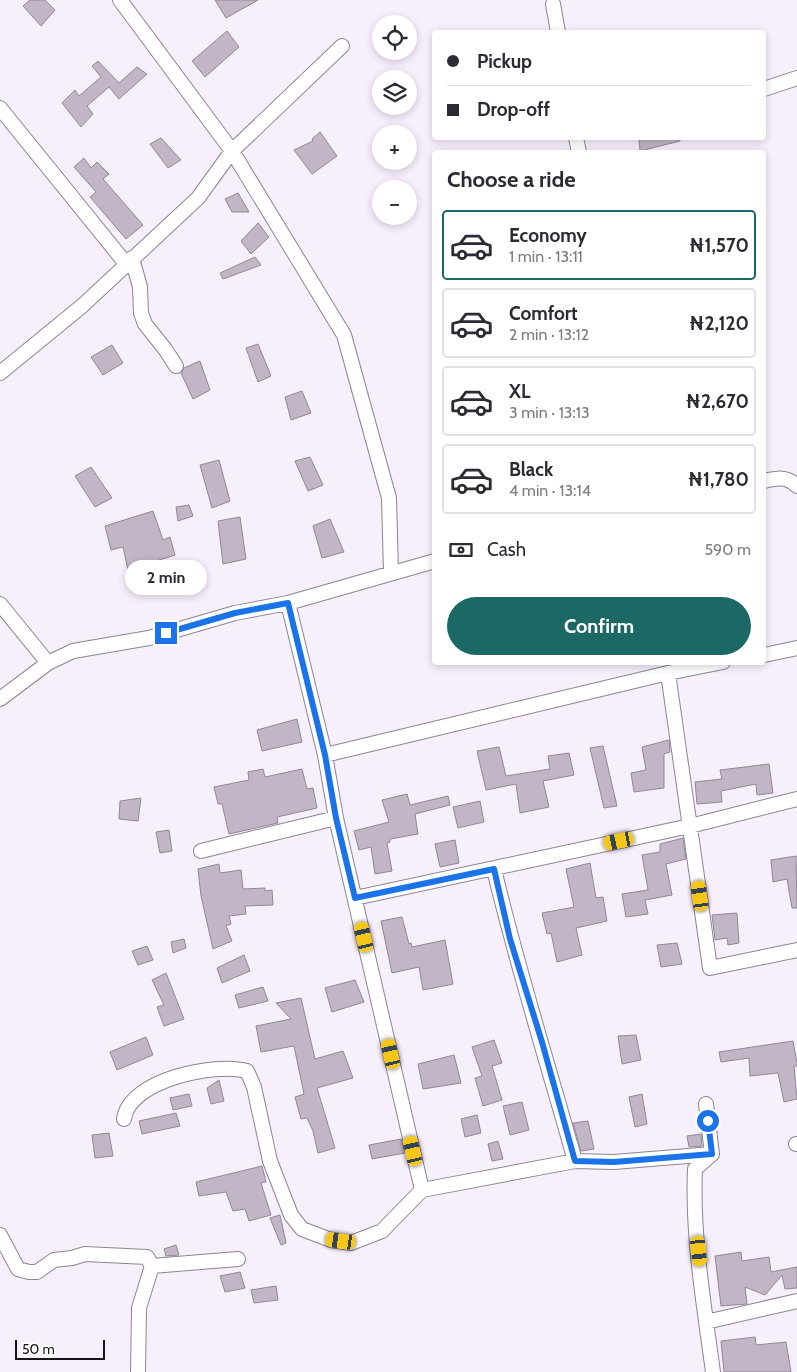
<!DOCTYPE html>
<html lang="en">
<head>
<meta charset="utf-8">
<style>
	:root { --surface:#fff; --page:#f2f2f3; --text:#2b2b33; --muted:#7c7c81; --line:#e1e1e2; --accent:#1b6864 }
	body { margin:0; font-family:Cabin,sans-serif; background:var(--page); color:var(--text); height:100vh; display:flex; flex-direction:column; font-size:19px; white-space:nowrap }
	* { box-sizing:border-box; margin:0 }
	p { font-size:16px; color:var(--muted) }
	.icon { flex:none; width:28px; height:28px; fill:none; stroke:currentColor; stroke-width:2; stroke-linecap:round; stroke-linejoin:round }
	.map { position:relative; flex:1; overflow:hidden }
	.panel { position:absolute; left:432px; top:150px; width:334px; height:515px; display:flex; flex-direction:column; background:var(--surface); border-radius:5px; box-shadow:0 2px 8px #0003 }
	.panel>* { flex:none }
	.top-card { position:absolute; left:432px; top:30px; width:334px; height:110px; border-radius:5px; box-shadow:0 2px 8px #0003; display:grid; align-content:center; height:110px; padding:0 15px; background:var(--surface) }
	.tools { position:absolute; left:372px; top:15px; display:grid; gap:10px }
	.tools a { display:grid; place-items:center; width:45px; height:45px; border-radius:50%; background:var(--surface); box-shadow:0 2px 8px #0003; font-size:25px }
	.scale { position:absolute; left:15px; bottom:12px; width:90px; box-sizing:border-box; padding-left:5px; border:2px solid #171319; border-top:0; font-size:14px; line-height:18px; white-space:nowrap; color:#171319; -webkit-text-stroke:4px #fff; paint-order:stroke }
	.end { position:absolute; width:22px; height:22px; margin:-11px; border:6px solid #1a73e8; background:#fff; box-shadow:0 0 0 2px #fff }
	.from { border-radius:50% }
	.bubble { position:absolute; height:35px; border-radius:18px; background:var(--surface); box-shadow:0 2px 8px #0003; font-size:16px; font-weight:700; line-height:35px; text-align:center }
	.car { position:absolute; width:15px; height:30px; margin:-15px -8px; border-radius:6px; box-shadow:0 0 4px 1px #0007; background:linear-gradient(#f5c518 24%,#345 0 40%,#f5c518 0 76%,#345 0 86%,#f5c518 0) }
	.top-card b { display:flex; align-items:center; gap:18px; height:48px; font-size:19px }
	.top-card b+b { border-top:1px solid var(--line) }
	.top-card i { width:12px; height:12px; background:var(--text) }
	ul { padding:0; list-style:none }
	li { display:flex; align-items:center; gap:15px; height:70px; margin:0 10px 8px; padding:0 5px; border:2px solid var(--line); border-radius:5px }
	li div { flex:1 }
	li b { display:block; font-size:19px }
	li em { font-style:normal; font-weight:700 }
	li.on { border-color:var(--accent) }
	li>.icon { width:45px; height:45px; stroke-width:1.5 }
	h2 { padding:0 15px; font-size:22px; line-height:60px }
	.pay { display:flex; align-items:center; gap:12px; height:55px; padding:0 15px; font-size:19px }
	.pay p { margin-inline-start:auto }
	.primary-button { display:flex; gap:10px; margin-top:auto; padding:10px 15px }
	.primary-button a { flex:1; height:58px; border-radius:30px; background:var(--accent); color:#fff; font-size:20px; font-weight:700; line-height:58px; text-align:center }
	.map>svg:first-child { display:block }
</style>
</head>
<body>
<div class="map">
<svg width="797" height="1372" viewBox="0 0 797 1372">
	<rect width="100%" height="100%" fill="#f8effd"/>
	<!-- building -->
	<path fill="#c0b6c6" stroke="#918797" d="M30,0h15l10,10 -14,16 -18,-20z
		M215,0h43l-32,18z
		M227,31l12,16 -34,30 -13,-16z
		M98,61l21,22 18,-16 10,7 -28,25 -10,-12 -22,19 6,8 -12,13 -19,-24 13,-13 4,6 22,-19 -9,-11z
		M320,132l17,24 -25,18 -18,-24 19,-9 -1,-2z
		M161,138l20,22 -13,8 -18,-24z
		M639,138h41v3l-40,10z
		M84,158l7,10 6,-6 12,12 -6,5 40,46 -17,14 -36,-42 6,-5 -22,-25z
		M238,193l11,19h-17l-7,-13z
		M258,223l11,14 -18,17 -10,-13z
		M255,257l6,8 -38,14 -3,-6z
		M258,344l13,32 -13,6 -12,-34z
		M112,345l11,18 -20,12 -12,-18z
		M200,361l10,29 -17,9 -12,-26 3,-5z
		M302,391l9,22 -20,7 -6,-23z
		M310,457l13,28 -15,6 -13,-30z
		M219,460l11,41 -18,7 -12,-43z
		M91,467l21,31 -17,9 -20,-31z
		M189,505l4,11 -15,5 -2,-14z
		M153,511l10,29 7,-3 5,18 -47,15 -5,-23 -12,3 -6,-24z
		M240,517l6,42 -23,5 -5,-43z
		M330,519l14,33 -22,6 -9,-32z
		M297,719l5,23 -40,9 -5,-21z
		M669,740l1,12 -6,2v34l-30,4 -3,-19 15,-3 -4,-23z
		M603,746l14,60 -13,2 -14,-60z
		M499,747l7,29 44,-7 -2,-13 21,-3 5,22 -31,6 6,26 -29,6 -4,-29 -30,6 -9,-39z
		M769,764l4,29 -16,2 -1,-11 -35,7 1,11 -25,2 -2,-22 27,-3 -2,-9z
		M263,769l2,8 37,-8 5,20 6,-1 4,20 -40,9 1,6 -49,11 -7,-30h-4l-4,-17 35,-7 -1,-8z
		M407,794l3,11 38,-9 2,9 -35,9 3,20 -28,5v3l-3,1 5,28 -17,3 -4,-27 -12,3 -5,-19 35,-9 -7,-22z
		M141,798l-3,23 -19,-2 1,-18z
		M480,801l4,21 -26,6 -5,-21z
		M169,830l3,21 -12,2 -4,-21z
		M683,838l3,21 -20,5 6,31 -27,5 3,14 -22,3 -4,-23 26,-4 -6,-35 18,-3v-8z
		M455,840l4,23 -19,4 -5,-23z
		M796,856l1,52h-5l-5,-29 -14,3 -2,-22z
		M590,863l6,35 7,-1 4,24 -31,7 6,27 -25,7 -6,-29 -4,1 -5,-21 32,-6 -8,-38z
		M219,864l1,9 21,-3 2,19 22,-1v3l7,-1 1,15 -28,1 1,8 -17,2 2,8 -5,2 6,15 -19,8 -12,-53 -3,-27z
		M737,913l2,30 -11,2 -1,-7 -12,2 -3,-25z
		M402,917l7,27 2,-1 1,4 33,-7 8,44 -30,6 -4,-23 -27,6 -11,-52z
		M184,939l2,9 -13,5 -2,-11z
		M677,943l5,21 -21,3 -4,-22z
		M147,946l6,14 -15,5 -6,-14z
		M244,955l6,16 -28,12 -5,-15z
		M166,973l18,46 -20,7 -7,-19 7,-2 -12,-25z
		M355,980l9,22 -32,10 -7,-24z
		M263,987l5,14 -29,7 -4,-13z
		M301,998l14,61 28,-8 10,27 -36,10 18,60 -17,5 -5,-22 -6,-13 -6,1 -6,-22 9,-3 -10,-48 -33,6 -5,-26 35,-7 -15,-16z
		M636,1035l5,25 -19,4 -4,-28z
		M146,1037l7,18 -36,15 -7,-18z
		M494,1040l8,23 -10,3 10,34 -19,6 -8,-28 7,-2 -10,-29z
		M793,1041l4,22v3h-3l3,33 -13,3 -6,-29 -28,3 -1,-18 -28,4 -2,-10z
		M454,1055l7,28 -38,6 -5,-25z
		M219,1080l5,21 -13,3 -4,-16z
		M189,1094l3,12 -19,4 -3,-12z
		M642,1094l5,30 -12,3 -6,-30z
		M522,1102l7,28 -19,5 -7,-29z
		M176,1113l4,13 -38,8 -3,-13z
		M477,1115l4,18 -16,4 -4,-18z
		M588,1121l6,28 -13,2 -8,-28z
		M109,1133l4,23 -18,2 -3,-23z
		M701,1134l1,12 -13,1 -2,-11z
		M401,1139l4,14 -33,6 -3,-14z
		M498,1141l5,18 -11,2 -4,-17z
		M262,1166l4,16 -5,1 10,32 -22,6 -4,-12 -12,2 -7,-19 -27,4 -3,-14z
		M280,1215l6,28 -5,2 -11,-27z
		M176,1245l3,10 -13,1 -2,-7z
		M741,1252l1,9 27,-4 2,15 26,-5v21l-12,1 -3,-14 -17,20 -20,-8 2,17 -26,2 -6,-50z
		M240,1272l5,16 -20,4 -5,-16z
		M276,1286l2,14 -24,3 -3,-13z
		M755,1337l1,8 30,-3 5,30h-67l-3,-31z"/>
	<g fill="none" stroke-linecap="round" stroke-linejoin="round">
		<defs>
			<path id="minor" d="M120,0l112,151 112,184 45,163 2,75
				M553,4l5,28
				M764,89l33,-11
				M0,108l127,157
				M576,138l3,14
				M132,258l8,29 1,26 4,11 20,25 11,17
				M0,373l82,-67 116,-108 34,-47 110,-105
				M764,481c13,-3 23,-5 33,5
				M288,603l37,152 11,63 86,372
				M0,604l48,59
				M764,655l33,-7
				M668,673l42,295 87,-18
				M0,699l48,-36 25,-12 76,-13 86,-25 53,-10 147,-42
				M325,755l343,-82 55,-11
				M201,851l135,-33
				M494,869c23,98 54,195 81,292
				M355,898l335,-72 107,-27
				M706,1104l6,50
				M124,1119c5,-39 91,-57 123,-48l7,16 16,74 21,54 11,14 29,11 20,3 31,-12 40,-41 153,-29 39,1 98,-8
				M796,1144h1
				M712,1154l-17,15c-3,67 9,136 18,203
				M0,1235l18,34 11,3h8l17,-12 18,-2 13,-4 62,3 5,9 86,-7
				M706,1322l91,-21
				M138,1372l1,-64 13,-42"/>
		</defs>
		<!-- minor casing -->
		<use href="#minor" stroke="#8d8493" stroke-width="16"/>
		<!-- minor -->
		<use href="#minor" stroke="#fff" stroke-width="14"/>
	</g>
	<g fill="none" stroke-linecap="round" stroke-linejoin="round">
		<!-- route -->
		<path stroke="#1a73e8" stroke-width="6" d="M166,633l69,-20 53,-10 37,152 11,63 19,80 139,-29 16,70 32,103 33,119 39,1 98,-8 -4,-33"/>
	</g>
</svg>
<div class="tools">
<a><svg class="icon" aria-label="locate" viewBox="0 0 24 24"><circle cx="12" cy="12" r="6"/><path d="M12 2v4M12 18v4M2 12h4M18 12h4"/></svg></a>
<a><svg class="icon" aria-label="layers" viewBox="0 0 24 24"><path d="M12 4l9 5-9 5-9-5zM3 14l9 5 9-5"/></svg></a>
<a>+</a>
<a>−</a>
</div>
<div class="scale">50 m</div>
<i class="end from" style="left:708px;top:1121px"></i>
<i class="end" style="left:166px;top:633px"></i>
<div class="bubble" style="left:125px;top:560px;width:82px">2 min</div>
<i class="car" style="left:619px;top:841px;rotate:258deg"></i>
<i class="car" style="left:700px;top:896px;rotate:352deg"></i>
<i class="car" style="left:364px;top:937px;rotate:347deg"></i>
<i class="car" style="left:391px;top:1054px;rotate:347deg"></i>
<i class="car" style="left:413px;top:1151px;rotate:347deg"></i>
<i class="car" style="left:341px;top:1241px;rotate:278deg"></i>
<i class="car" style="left:699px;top:1251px;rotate:174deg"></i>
<div class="top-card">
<b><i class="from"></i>Pickup</b>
<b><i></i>Drop-off</b>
</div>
<section class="panel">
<h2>Choose a ride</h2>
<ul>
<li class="on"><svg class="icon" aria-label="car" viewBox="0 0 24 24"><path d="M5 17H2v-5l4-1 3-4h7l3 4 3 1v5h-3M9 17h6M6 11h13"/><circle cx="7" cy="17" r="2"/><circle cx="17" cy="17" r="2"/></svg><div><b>Economy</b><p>1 min · 13:11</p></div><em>₦1,570</em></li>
<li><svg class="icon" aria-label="car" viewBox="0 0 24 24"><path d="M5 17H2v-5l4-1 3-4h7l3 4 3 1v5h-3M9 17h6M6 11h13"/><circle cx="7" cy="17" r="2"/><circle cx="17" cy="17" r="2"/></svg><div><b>Comfort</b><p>2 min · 13:12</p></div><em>₦2,120</em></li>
<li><svg class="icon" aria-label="car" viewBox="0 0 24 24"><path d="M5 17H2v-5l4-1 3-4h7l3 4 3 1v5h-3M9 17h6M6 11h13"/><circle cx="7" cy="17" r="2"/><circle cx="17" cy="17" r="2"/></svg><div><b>XL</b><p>3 min · 13:13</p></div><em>₦2,670</em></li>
<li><svg class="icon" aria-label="car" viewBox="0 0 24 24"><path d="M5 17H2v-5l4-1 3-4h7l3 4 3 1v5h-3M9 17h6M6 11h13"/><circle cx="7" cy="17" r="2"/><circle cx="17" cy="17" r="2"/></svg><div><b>Black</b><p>4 min · 13:14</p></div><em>₦1,780</em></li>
</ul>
<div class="pay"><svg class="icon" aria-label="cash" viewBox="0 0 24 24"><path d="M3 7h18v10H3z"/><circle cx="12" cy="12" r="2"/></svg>Cash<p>590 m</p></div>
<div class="primary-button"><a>Confirm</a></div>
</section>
</div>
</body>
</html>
